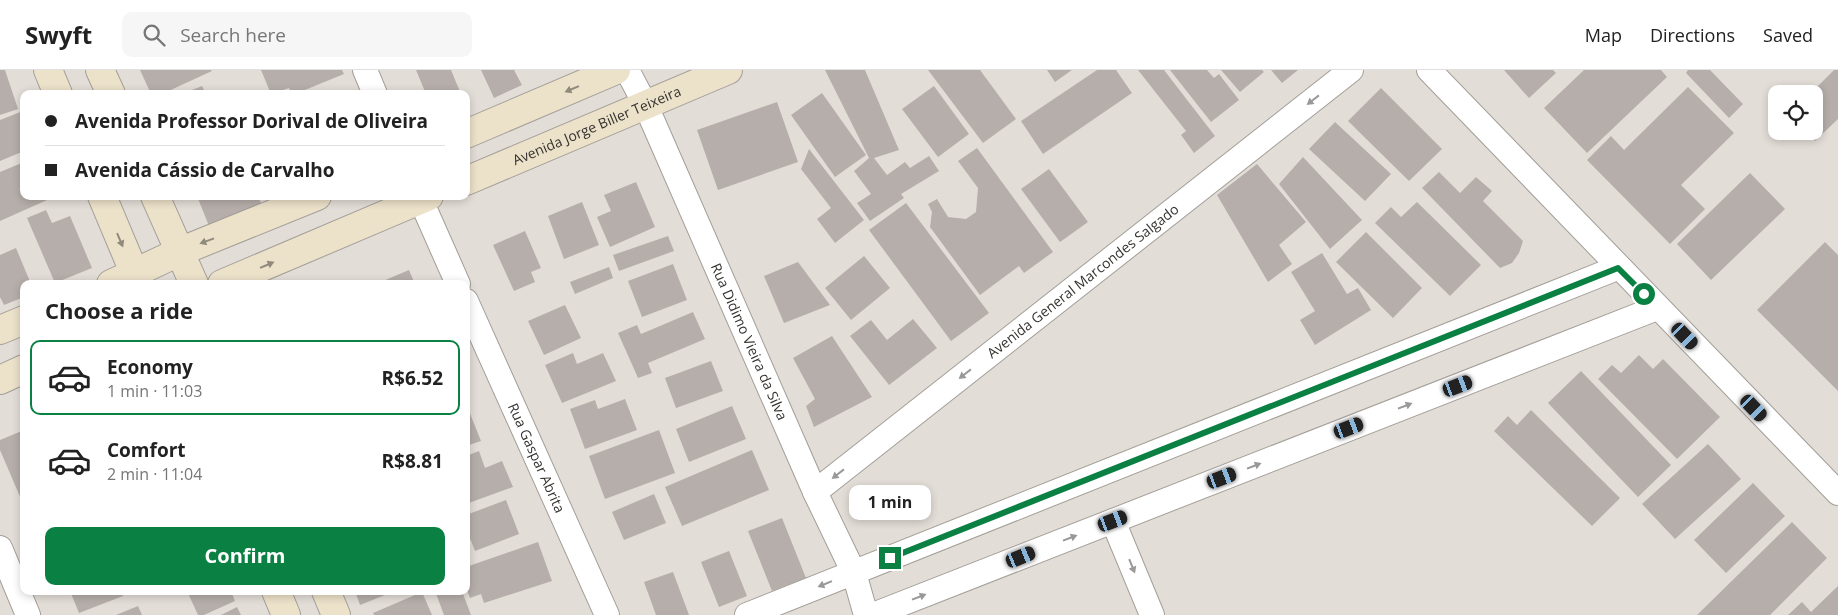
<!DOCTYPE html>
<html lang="en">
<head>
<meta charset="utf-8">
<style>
	:root { --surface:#fff; --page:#f6f6f6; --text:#222; --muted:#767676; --line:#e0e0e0; --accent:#0b8043 }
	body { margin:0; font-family:"Open Sans",sans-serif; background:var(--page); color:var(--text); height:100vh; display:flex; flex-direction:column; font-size:19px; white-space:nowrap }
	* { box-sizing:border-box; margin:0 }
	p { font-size:16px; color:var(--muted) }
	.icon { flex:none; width:28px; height:28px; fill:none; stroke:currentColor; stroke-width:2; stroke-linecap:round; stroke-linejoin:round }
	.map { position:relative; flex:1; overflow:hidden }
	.side { position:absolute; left:20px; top:210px; width:450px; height:315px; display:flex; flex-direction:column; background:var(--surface); border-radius:10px; box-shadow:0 2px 8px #0003 }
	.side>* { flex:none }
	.guide { position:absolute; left:20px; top:20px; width:450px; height:110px; border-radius:10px; box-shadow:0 2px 8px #0003; display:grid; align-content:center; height:110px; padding:0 25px; background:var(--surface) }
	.fabs { position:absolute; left:1768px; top:15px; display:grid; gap:10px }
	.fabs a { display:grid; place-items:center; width:55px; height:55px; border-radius:10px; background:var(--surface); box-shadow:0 2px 8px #0003; font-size:25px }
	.end { position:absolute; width:22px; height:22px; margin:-11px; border:6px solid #0b8043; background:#fff; box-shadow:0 0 0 2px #fff }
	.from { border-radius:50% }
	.bubble { position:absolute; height:35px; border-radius:10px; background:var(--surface); box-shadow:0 2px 8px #0003; font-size:16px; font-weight:700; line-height:35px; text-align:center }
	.car { position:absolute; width:15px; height:30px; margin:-15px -8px; border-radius:6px; box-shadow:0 0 4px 1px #0007; background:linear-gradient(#222 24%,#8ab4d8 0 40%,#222 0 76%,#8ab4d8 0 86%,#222 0) }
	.guide b { display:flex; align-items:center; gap:18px; height:48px; font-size:19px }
	.guide b+b { border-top:1px solid var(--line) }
	.guide i { width:12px; height:12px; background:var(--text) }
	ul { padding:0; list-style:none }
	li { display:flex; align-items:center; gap:15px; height:75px; margin:0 10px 8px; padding:0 15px; border:2px solid transparent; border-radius:10px }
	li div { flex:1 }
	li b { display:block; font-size:19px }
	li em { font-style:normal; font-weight:700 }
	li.on { border-color:var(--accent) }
	li>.icon { width:45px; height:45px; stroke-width:1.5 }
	h2 { padding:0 25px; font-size:22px; line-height:60px }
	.primary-button { display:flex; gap:10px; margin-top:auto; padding:10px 25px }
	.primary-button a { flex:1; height:58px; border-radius:10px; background:var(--accent); color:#fff; font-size:20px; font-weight:700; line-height:58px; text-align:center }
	header { display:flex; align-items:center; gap:30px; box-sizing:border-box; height:70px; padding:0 25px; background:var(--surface); border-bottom:1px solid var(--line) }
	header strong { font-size:24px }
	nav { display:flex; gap:28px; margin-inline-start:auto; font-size:18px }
	.search { width:350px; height:45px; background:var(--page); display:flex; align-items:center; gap:12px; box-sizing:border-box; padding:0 18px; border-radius:10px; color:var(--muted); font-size:19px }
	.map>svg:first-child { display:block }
</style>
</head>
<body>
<header>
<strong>Swyft</strong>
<div class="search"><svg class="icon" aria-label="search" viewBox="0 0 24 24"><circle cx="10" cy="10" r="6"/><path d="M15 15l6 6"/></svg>Search here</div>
<nav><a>Map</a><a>Directions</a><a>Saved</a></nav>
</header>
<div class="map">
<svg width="1838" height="545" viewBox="0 0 1838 545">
	<rect width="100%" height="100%" fill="#e3ddd7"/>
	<!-- building -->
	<path fill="#b6aeab" d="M0,0h5l13,39 -18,6z
		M140,0h71l1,1 -50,23h-11z
		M261,0h81l2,4 -49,20h-3l-3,-6 -18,6z
		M416,0h35l10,24h-35z
		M481,0h33l8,15 -28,13z
		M825,0h40l34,80 -25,8 13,17 18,-13 5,6 19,-12 10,15 -38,23 3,4 -34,23 -13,-18 14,-9 -17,-23 15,-13z
		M928,0h52l36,49 -33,24z
		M1047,0h25l-17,12z
		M1097,0h19l16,23 -89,61 -22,-33z
		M1138,0h26l51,66 -21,17 -13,-18 5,-4z
		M1170,0h37l7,8 5,-4 20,26 -28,22z
		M1221,0h41l2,2 -24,20z
		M1271,0h27l-16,13z
		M1504,0h49l3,3 -27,25z
		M1584,0h77l6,7 -80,76 -43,-45z
		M1688,0h22l33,34 -14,14 -43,-45z
		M1834,0h4v49l-23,22 -9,-10h8v-37h-4z
		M202,16l4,8h-24z
		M934,16l35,48 -31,23 -36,-48z
		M1688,17l46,46 -53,52 24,24 -35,35 -83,-84 24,-24 13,14z
		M1381,18l61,61 -33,32 -61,-60z
		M822,23l44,62 -31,22 -44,-62z
		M777,32l21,60 -80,28 -21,-60z
		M23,41l1,40 -24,10v-41z
		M1335,52l56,52 -26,27 -56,-52z
		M977,78l76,104 -29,21 -5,-7 -39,29 -50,-68 2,-15 -4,-8 9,-5 11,18 18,2 10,-7 2,-24 -20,-27z
		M809,79l55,71 -29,23 -18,-24 14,-11 -30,-39z
		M1303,87l59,63 -32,29 -51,-65z
		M24,92v34h32l-56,25v-49z
		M1257,94l49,58 -27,23 13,19 -24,18 -51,-87z
		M1049,99l39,53 -28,20 -39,-53z
		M1439,102l21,21 16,-16 16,14 -9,10 40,40 -4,12 -7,10 -12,5 -78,-80z
		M1750,103l35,36 -74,71 -34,-36z
		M636,112l19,45 -45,20 -13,-30 14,-6 -7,-16z
		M197,126h61l8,18 -53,22z
		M582,132l17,43 -35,14 -16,-43z
		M1417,132l64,63 -31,31 -75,-73 16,-16 10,10z
		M906,133l83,110 -38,28 -82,-111z
		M46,140l6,13 18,-7 22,52 -37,15 -28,-65z
		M525,161l16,37 -10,4 4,10 -21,9 -21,-46z
		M1366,162l56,56 -29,30 -57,-56z
		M668,166l6,15 -55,20 -6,-16z
		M1825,172l13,13v136l-81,-81z
		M16,178l15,36h-7v13l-20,8 -4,-8v-42z
		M1322,183l25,41 11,-6 13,22 -56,35 -15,-25 15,-9 -24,-39z
		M864,186l26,32 -39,32 -26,-32z
		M798,192l32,43 -46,18 -20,-47z
		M673,194l14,36 -45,17 -14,-36z
		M609,197l4,11 -38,16 -5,-12z
		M409,200l6,14h-39z
		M565,235l16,33 -37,17 -16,-34z
		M693,242l12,27 -57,24 4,10 -14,5 -20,-45 19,-8 4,9z
		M913,249l24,29 -48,37 -39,-49 21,-16 16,20z
		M832,266l40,61 -58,30 -8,-21 9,-7 -22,-41z
		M573,283l4,11 26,-11 13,28 -54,22 -17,-38z
		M1639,285l14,14 10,-10 57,58 -43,42 -79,-80 14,-14 9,8z
		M711,291l12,30 -47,17 -11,-30z
		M1581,301l90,94 -33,32 -90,-94z
		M625,329l12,31 -52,19 -15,-40 25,-9 3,9z
		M732,336l14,33 -57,23 -13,-33z
		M1531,340l89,88 -28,28 -98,-95 14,-15 9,9z
		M469,341l12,30 -15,5v-34z
		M24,360v76l-24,-56v-10z
		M659,360l16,43 -70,26 -16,-43z
		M1708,374l33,35 -66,60 -33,-35z
		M752,380l17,40 -87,36 -17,-39z
		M479,381l6,17 17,-7 11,26 -47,17v-48z
		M1753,413l32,33 -59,57 -32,-33z
		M654,424l12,29 -42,17 -12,-28z
		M506,430l13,34 -44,17 -9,-23v-13z
		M782,448l24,60 -34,13 -24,-60z
		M1792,452l35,36 -57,57h-73z
		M538,472l14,39 -68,22 -3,-9 -11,4 -4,-10v-21z
		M729,481l18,45 -28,11 -18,-45z
		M673,502l16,43h-33l-12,-33z
		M1838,516v29h-50l14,-13 9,10z
		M70,521h51l2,5 -44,17z
		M187,521h44l4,10 -31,14h-6z
		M355,521h40l-35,14z
		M435,521h27l9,24h-27z
		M422,522l10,23h-58l-1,-2z
		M138,536l4,9h-26z
		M237,537l4,8h-20z"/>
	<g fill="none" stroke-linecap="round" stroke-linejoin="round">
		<defs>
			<g id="street">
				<path d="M365,0l10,24"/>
				<path id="s1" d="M627,0l19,36 169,386 39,81 12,42"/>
				<path d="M1429,0l409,423"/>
				<path d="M419,126l39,88"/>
				<path id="s2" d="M466,231l141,314"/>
				<path id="s3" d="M815,422l536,-422"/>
				<path d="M1113,451l39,94"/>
				<path d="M0,478l28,67"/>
				<path d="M747,545l870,-347"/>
				<path d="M873,545l784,-307"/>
			</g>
			<g id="secondary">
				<path d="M48,0l10,24"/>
				<path d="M100,0l11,24"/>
				<path d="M466,64l150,-64"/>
				<path id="s4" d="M466,111l262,-111"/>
				<path d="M102,126l37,88"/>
				<path d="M155,126l39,88"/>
				<path d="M111,214l68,-32 138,-56"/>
				<path d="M222,214l207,-88"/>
				<path d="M0,260l24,-10"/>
				<path d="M0,310l24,-11"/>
				<path d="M276,521l10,24"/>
				<path d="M326,521l10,24"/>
			</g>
		</defs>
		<!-- street casing -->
		<use href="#street" stroke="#a39e98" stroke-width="26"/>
		<!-- secondary casing -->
		<use href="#secondary" stroke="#a39e98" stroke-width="30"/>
		<!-- street -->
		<use href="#street" stroke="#fff" stroke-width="24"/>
		<!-- secondary -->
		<use href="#secondary" stroke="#ece1c9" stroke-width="28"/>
	</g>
	<!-- one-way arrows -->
	<defs><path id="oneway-solid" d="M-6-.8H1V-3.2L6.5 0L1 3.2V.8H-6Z" transform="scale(1.25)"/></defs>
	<g fill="#908a7c">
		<use href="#oneway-solid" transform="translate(572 19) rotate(157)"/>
		<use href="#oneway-solid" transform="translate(120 170) rotate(67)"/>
		<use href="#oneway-solid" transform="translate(207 171) rotate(160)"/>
		<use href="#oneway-solid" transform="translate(267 195) rotate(-23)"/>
	</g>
	<g fill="#9a9998">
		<use href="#oneway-solid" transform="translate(1313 30) rotate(142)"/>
		<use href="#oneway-solid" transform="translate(965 304) rotate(142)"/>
		<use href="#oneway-solid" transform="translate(1405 336) rotate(-21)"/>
		<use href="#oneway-solid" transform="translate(1254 396) rotate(-21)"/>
		<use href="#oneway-solid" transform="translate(838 404) rotate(142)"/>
		<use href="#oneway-solid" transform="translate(1070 468) rotate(-21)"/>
		<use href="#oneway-solid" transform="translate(1132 496) rotate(68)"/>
		<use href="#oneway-solid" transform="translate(825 514) rotate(158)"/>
		<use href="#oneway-solid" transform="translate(919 527) rotate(-21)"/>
	</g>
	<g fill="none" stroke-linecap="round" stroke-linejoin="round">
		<!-- route -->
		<path stroke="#0b8043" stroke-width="6" d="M890,488l728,-290 26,26"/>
	</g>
	<g text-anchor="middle" stroke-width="4.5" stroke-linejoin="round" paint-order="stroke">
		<!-- street labels -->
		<g font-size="14" fill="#353330" stroke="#f0eae4">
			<text dy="5" stroke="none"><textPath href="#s4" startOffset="142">Avenida Jorge Biller Teixeira</textPath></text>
			<text dy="5" stroke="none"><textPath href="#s3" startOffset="341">Avenida General Marcondes Salgado</textPath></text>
			<text dy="5" stroke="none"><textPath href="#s1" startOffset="298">Rua Didimo Vieira da Silva</textPath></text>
			<text dy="5" stroke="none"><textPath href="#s2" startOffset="172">Rua Gaspar Abrita</textPath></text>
		</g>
	</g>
</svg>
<div class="fabs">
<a><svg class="icon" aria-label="locate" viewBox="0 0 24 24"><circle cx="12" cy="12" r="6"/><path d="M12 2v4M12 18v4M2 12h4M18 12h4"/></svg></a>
</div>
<i class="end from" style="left:1644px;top:224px"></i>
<i class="end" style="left:890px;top:488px"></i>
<div class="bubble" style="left:849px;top:415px;width:82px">1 min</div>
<i class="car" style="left:1685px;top:266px;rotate:136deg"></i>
<i class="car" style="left:1458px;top:316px;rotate:69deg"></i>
<i class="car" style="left:1754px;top:338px;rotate:136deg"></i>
<i class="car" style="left:1349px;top:358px;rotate:69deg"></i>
<i class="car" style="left:1222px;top:408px;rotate:69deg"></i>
<i class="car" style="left:1113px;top:451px;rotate:69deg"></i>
<i class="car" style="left:1021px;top:487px;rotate:68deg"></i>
<div class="guide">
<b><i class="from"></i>Avenida Professor Dorival de Oliveira</b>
<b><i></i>Avenida Cássio de Carvalho</b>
</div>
<section class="side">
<h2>Choose a ride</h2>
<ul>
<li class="on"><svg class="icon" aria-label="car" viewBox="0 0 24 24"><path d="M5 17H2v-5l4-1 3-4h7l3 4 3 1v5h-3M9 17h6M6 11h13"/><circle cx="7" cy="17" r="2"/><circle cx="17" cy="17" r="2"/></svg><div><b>Economy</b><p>1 min · 11:03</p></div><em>R$6.52</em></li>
<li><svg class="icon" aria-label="car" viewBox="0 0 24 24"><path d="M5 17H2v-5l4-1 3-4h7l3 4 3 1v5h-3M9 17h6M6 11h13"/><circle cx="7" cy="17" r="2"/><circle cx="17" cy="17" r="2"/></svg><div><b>Comfort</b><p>2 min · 11:04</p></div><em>R$8.81</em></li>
</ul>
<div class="primary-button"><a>Confirm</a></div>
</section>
</div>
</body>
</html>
